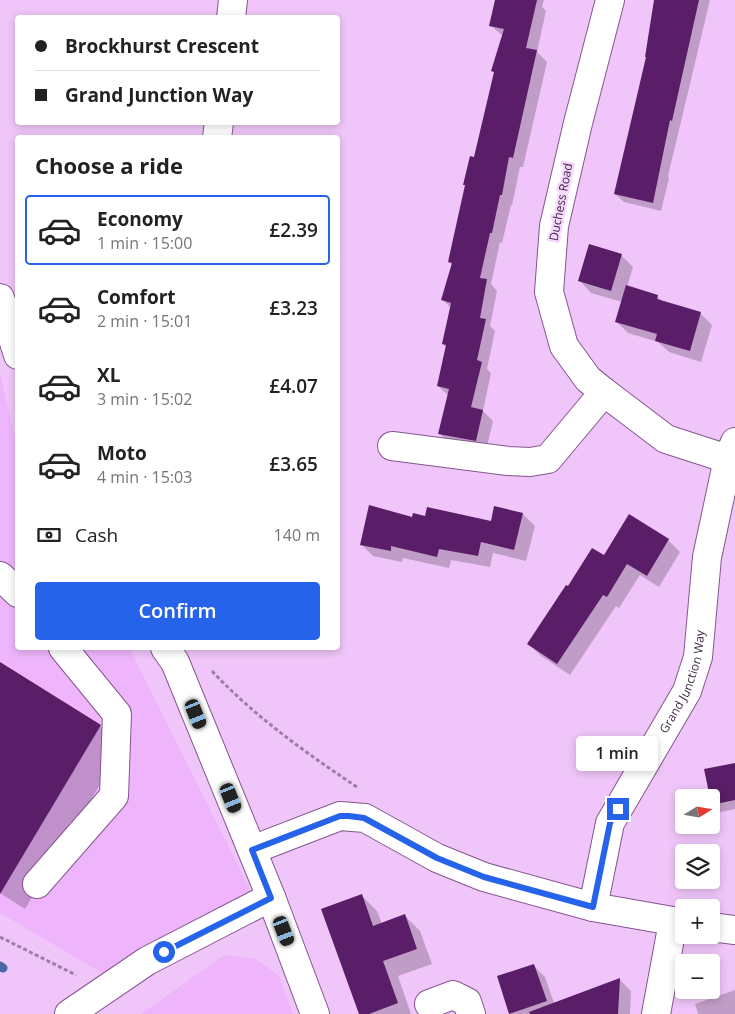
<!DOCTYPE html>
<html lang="en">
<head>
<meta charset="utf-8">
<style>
	:root { --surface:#fff; --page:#f2f2f2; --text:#222; --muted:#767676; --line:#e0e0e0; --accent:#2563eb }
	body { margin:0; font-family:"Open Sans",sans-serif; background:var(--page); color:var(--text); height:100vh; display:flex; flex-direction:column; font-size:19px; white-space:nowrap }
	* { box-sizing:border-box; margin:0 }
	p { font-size:16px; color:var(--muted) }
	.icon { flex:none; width:28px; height:28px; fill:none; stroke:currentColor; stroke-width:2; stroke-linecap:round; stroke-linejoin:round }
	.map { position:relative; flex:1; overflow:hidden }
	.panel { position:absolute; left:15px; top:135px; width:325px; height:515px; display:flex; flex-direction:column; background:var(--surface); border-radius:5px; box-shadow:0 2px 8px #0003 }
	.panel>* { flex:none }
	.hud { position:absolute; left:15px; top:15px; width:325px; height:110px; border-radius:5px; box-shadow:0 2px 8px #0003; display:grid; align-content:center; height:110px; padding:0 20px; background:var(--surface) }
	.needle { width:32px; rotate:79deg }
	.buttons { position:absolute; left:675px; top:789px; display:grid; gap:10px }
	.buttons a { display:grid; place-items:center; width:45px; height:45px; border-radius:5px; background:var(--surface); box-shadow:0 2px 8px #0003; font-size:25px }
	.end { position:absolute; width:22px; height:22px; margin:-11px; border:6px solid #2563eb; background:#fff; box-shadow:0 0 0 2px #fff }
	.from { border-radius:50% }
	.bubble { position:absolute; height:35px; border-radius:5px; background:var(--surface); box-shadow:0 2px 8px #0003; font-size:16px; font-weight:600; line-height:35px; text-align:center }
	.car { position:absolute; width:15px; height:30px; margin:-15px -8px; border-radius:6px; box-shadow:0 0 4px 1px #0007; background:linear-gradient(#222 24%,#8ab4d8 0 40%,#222 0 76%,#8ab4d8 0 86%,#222 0) }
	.hud b { display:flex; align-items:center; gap:18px; height:48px; font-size:19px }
	.hud b+b { border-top:1px solid var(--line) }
	.hud i { width:12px; height:12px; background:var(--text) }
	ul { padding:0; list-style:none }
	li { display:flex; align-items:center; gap:15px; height:70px; margin:0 10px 8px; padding:0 10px; border:2px solid transparent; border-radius:5px }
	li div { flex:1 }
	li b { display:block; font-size:19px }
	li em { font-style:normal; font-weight:600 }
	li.selected { border-color:var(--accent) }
	li>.icon { width:45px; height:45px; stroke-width:1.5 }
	h2 { padding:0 20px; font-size:22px; line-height:60px }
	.pay { display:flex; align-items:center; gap:12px; height:55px; padding:0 20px; font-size:19px }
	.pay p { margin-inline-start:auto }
	.button { display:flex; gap:10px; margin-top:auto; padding:10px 20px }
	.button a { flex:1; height:58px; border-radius:5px; background:var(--accent); color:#fff; font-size:20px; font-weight:600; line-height:58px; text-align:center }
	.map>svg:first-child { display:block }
</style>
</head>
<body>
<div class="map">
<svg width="735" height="1014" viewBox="0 0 735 1014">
	<rect width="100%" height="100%" fill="#f0c5f9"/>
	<!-- built -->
	<path fill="#efb5fc" d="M0,374l17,72 1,202h111l123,245 -143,84 -109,-64z
		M224,955l32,4 23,17 14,38h-152z"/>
	<!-- shadow -->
	<path fill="#0003" d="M496,0h48l-2,7 4,4 -9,41 10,10 -24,105h-3l-8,38h-1l-9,38 -2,-1 -9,42 6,7 -7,35 5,5 -8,38 4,4 -8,38 10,10 -7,30 -36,-7 -10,-10 9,-38 -11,-10 9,-38 -4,-4 8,-36 -8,-8 9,-35 -3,-3 46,-189 -2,-2 10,-35 -13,-11z
		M659,0h51l-42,176 1,2 -8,33 -37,-9 -9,-8 33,-136z
		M621,255l12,12 -6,20 30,9 7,7 36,10 12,12 -11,37 -32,-10 -11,-10 -30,-9 -12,-12 6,-19 -31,-9 -11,-12z
		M495,507l28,7 12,12 -9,35 -33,-8 -3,14 -39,-7 -2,8 -46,-10 -1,4 -29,-6 -12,-12 52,-25 13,-2 65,5z
		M629,516l39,24 12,12 -21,35 -19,-12 -21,33 -3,-2 -46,69 -29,-19 -12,-12 40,-56 35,-31z
		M0,663l100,63 22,22 -97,161 -25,-16z
		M735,765v44l-15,3 -8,-8z
		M362,896l15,15 5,13 23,-8 15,15 12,33 -34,12 13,38h-50z
		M533,965l12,12 9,26 65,-24 12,12 -1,23h-119z
		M735,990v24h-37l-3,-10z"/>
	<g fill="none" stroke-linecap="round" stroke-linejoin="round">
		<!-- stream -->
		<path stroke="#4c67a6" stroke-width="9" d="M0,966l3,2"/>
	</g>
	<!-- building -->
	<path fill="#5a1d67" d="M495,0h42l-11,48 11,2 -24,108 -4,-1 -7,38h-2l-8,38h-2l-10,45 7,1 -7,39 6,1 -9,41 5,2 -11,45 12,3 -7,31 -38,-7 11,-45 -12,-3 9,-41 -4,-1 9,-41 -10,-3 11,-37 -4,-1 17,-77h-2l7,-29 4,1 20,-85 -3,-1 13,-42 -15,-3z
		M654,0h45l-27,121 -2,-1 -17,83 -39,-9 32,-137h-1z
		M589,244l33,10 -11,37 -33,-10z
		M626,285l32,10 -1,4 44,13 -11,39 -35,-10 2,-7 -42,-12z
		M369,505l43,12 1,-4 12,3 2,-9 64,14 3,-15 29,7 -9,37 -33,-8 -3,14 -39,-7 -2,8 -46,-11v5l-31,-6z
		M629,514l40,25 -22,37 -20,-12 -20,33 -4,-2 -46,69 -30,-20 39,-59 2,1 24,-38 12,7z
		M0,662l101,63 -101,169z
		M735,763v37l-24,5v-7h-1l-6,-29z
		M362,894l11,32 32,-12 12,35 -34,12 15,42 -29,11h-10l-38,-105z
		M534,964l13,37 -38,13 -12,-38z
		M620,978l-2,36h-88l-1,-2z"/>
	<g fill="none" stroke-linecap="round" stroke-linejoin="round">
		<defs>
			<g id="minor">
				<path d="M610,0l-32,123 -24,103 -5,66 15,54 24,33 16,13 62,47 62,20"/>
				<path d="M231,18l2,-18"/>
				<path d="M217,138l2,-16"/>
				<path d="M0,298l18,57"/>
				<path d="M392,446l116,15 22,1 18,-3 56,-67"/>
				<path d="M0,576l18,17"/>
				<path d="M165,648l10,14 96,235 44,117"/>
				<path d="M252,850l88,-34 25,2 72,40 47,19 109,30 91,16"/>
				<path d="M37,884l77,-88 3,-82 -54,-66"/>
				<path id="s1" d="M593,907l17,-84 77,-132 11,-34 9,-100 21,-98 7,-17"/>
				<path d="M711,927l24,3"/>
				<path d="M429,1004l24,-9 14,7 4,12"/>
				<path d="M69,1014l78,-53 124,-64"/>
				<path d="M656,1014l17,-92"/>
			</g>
		</defs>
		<!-- minor casing -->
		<use href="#minor" stroke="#855690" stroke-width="30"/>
		<!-- path -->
		<path stroke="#9f7ea6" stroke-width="3" stroke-dasharray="4 2.5" stroke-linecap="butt" d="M212,671c42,45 94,82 145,116
			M0,937l76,38"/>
		<!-- minor -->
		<use href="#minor" stroke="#fff" stroke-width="28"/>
	</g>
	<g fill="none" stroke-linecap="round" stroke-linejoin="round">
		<!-- route -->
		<path stroke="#2563eb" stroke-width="6" d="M164,952l107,-54 -19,-48 88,-34h9l15,2 73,40 47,19 109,30 17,-84 8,-14"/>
	</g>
	<g text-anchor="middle" stroke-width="5" stroke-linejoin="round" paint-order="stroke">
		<!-- street labels -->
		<g font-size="12" fill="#3e2942" stroke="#f7d7fe">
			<text transform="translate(561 202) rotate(-79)" y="4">Duchess Road</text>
			<text dy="4" stroke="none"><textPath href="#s1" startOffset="246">Grand Junction Way</textPath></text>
		</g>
	</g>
</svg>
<div class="buttons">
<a><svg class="needle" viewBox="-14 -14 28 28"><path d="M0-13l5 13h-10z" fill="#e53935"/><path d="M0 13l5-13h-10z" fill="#767676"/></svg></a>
<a><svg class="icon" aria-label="layers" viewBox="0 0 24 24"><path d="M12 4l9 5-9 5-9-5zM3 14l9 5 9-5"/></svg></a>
<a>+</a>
<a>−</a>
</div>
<i class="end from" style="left:164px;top:952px"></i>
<i class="end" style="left:618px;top:809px"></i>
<div class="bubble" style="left:576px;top:736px;width:82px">1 min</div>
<i class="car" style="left:196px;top:714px;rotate:158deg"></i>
<i class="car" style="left:231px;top:798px;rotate:158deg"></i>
<i class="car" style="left:284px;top:931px;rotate:159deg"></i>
<div class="hud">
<b><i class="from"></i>Brockhurst Crescent</b>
<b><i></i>Grand Junction Way</b>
</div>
<section class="panel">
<h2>Choose a ride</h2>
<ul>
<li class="selected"><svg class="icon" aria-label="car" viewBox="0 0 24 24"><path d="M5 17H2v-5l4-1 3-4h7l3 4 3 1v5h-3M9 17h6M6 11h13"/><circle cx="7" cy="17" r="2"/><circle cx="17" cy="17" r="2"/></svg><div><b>Economy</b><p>1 min · 15:00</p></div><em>£2.39</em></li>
<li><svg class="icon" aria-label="car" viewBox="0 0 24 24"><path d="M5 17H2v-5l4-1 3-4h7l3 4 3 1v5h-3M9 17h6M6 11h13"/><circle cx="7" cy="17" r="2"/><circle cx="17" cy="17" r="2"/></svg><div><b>Comfort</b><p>2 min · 15:01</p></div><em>£3.23</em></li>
<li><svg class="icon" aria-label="car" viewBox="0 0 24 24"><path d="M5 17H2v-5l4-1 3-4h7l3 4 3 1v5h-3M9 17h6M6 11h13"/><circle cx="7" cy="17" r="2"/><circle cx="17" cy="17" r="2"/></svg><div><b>XL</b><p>3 min · 15:02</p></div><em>£4.07</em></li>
<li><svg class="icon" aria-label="car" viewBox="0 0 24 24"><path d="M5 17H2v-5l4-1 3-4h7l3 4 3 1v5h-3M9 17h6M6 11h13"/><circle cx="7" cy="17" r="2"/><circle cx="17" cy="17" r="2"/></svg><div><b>Moto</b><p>4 min · 15:03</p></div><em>£3.65</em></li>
</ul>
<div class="pay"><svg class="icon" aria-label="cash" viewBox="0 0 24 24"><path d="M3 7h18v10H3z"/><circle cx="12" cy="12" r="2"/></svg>Cash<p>140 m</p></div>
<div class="button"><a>Confirm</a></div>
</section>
</div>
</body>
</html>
